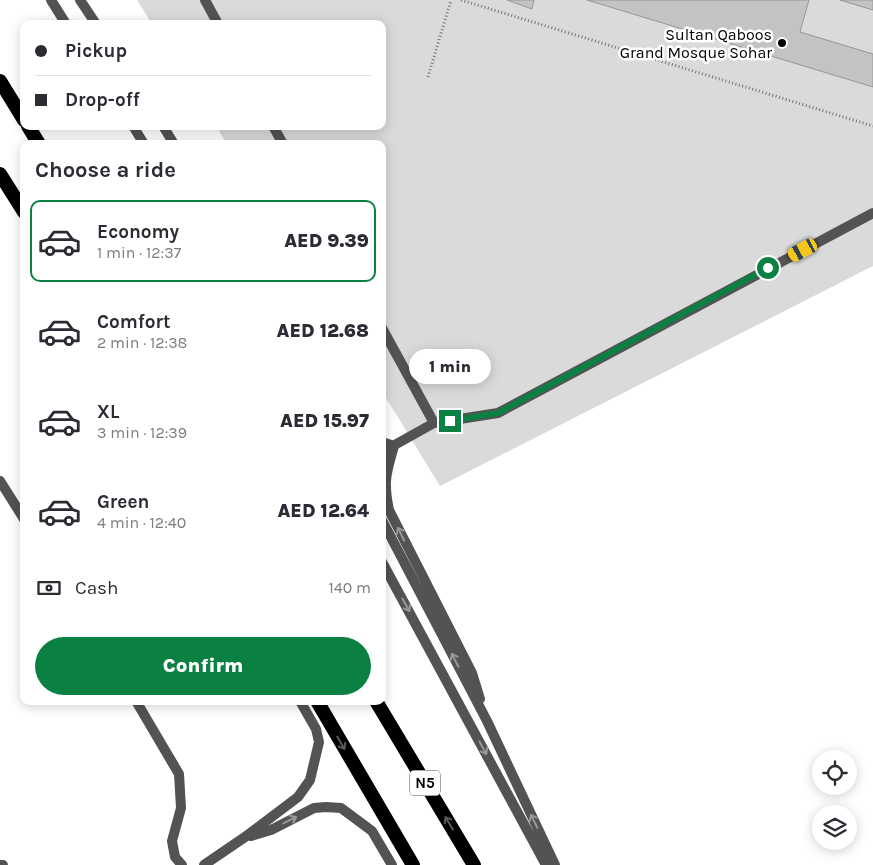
<!DOCTYPE html>
<html lang="en">
<head>
<meta charset="utf-8">
<style>
	:root { --surface:#fff; --page:#f2f2f3; --text:#2b2b33; --muted:#7c7c81; --line:#e1e1e2; --accent:#0b8043 }
	body { margin:0; font-family:Karla,sans-serif; background:var(--page); color:var(--text); height:100vh; display:flex; flex-direction:column; font-size:19px; white-space:nowrap }
	* { box-sizing:border-box; margin:0 }
	p { font-size:16px; color:var(--muted) }
	.icon { flex:none; width:28px; height:28px; fill:none; stroke:currentColor; stroke-width:2; stroke-linecap:round; stroke-linejoin:round }
	.map { position:relative; flex:1; overflow:hidden }
	.side { position:absolute; left:20px; top:140px; width:366px; height:565px; display:flex; flex-direction:column; background:var(--surface); border-radius:10px; box-shadow:0 2px 12px #0003 }
	.side>* { flex:none }
	.banner { position:absolute; left:20px; top:20px; width:366px; height:110px; border-radius:10px; box-shadow:0 2px 12px #0003; display:grid; align-content:center; height:110px; padding:0 15px; background:var(--surface) }
	.fabs { position:absolute; left:812px; top:750px; display:grid; gap:10px }
	.fabs a { display:grid; place-items:center; width:45px; height:45px; border-radius:50%; background:var(--surface); box-shadow:0 2px 12px #0003; font-size:25px }
	.end { position:absolute; width:22px; height:22px; margin:-11px; border:6px solid #0b8043; background:#fff; box-shadow:0 0 0 2px #fff }
	.from { border-radius:50% }
	.bubble { position:absolute; height:35px; border-radius:18px; background:var(--surface); box-shadow:0 2px 12px #0003; font-size:16px; font-weight:800; line-height:35px; text-align:center }
	.car { position:absolute; width:15px; height:30px; margin:-15px -8px; border-radius:6px; box-shadow:0 0 4px 1px #0007; background:linear-gradient(#f5c518 24%,#345 0 40%,#f5c518 0 76%,#345 0 86%,#f5c518 0) }
	.banner b { display:flex; align-items:center; gap:18px; height:48px; font-size:19px }
	.banner b+b { border-top:1px solid var(--line) }
	.banner i { width:12px; height:12px; background:var(--text) }
	ul { padding:0; list-style:none }
	li { display:flex; align-items:center; gap:15px; height:82px; margin:0 10px 8px; padding:0 5px; border:2px solid transparent; border-radius:10px }
	li div { flex:1 }
	li b { display:block; font-size:19px }
	li em { font-style:normal; font-weight:800 }
	li.on { border-color:var(--accent) }
	li>.icon { width:45px; height:45px; stroke-width:1.5 }
	h2 { padding:0 15px; font-size:22px; line-height:60px }
	.pay { display:flex; align-items:center; gap:12px; height:55px; padding:0 15px; font-size:19px }
	.pay p { margin-inline-start:auto }
	.button { display:flex; gap:10px; margin-top:auto; padding:10px 15px }
	.button a { flex:1; height:58px; border-radius:30px; background:var(--accent); color:#fff; font-size:20px; font-weight:800; line-height:58px; text-align:center }
	.map>svg:first-child { display:block }
</style>
</head>
<body>
<div class="map">
<svg width="873" height="865" viewBox="0 0 873 865">
	<rect width="100%" height="100%" fill="#fff"/>
	<!-- green -->
	<path fill="#dadada" d="M137,0h736v266l-433,220 -57,-93 -1,-249h-155l-11,-18h166v-102h-230z"/>
	<!-- building -->
	<path fill="#c3c3c3" stroke="#979797" d="M507,0h27l-2,9z
		M587,0h222l-9,32 73,22v33z
		M840,0h33v10z"/>
	<g fill="none" stroke-linecap="round" stroke-linejoin="round">
		<!-- path -->
		<path stroke="#757575" stroke-width="3" stroke-dasharray="1 2.5" stroke-linecap="butt" d="M461,0l412,126
			M428,77l23,-77"/>
		<!-- service -->
		<path stroke="#535353" stroke-width="10" d="M205,0l13,24
			M273,126l10,18
			M382,328l52,95
			M382,452l52,-29 64,-10 375,-200"/>
		<!-- minor -->
		<path stroke="#535353" stroke-width="10" d="M0,481l24,38
			M136,701l43,73 2,34 -9,33 3,16 7,8
			M251,836l20,-6 43,-22 12,-1 15,1 31,23 20,34
			M0,865h3
			M204,865l41,-28 53,-40 12,-17 9,-38 -3,-13 -16,-28"/>
		<!-- tertiary -->
		<path stroke="#535353" stroke-width="10" d="M51,0l15,24
			M80,0l16,24
			M133,126l11,18
			M163,126l11,18
			M382,442l12,4c-8,28 -11,35 -5,64l83,163 8,26
			M382,520l105,201 68,144
			M382,562l164,303"/>
		<!-- trunk -->
		<path stroke="#000" stroke-width="14" d="M0,81l24,39
			M28,126l11,18
			M0,174l24,38
			M317,701l96,164
			M376,701l98,164"/>
	</g>
	<!-- one-way arrows -->
	<defs><path id="oneway-shaft" d="M-6 0H5M1.5-3L5.5 0L1.5 3" fill="none" stroke-width="1.6" stroke-linecap="round" stroke-linejoin="round" transform="scale(1.25)"/></defs>
	<g stroke="#989898">
		<use href="#oneway-shaft" transform="translate(401 534) rotate(-116)"/>
		<use href="#oneway-shaft" transform="translate(406 605) rotate(61)"/>
		<use href="#oneway-shaft" transform="translate(455 660) rotate(-117)"/>
		<use href="#oneway-shaft" transform="translate(483 748) rotate(62)"/>
		<use href="#oneway-shaft" transform="translate(290 820) rotate(-26)"/>
		<use href="#oneway-shaft" transform="translate(534 821) rotate(-116)"/>
	</g>
	<g stroke="#595959">
		<use href="#oneway-shaft" transform="translate(341 743) rotate(60)"/>
		<use href="#oneway-shaft" transform="translate(449 823) rotate(-121)"/>
	</g>
	<g fill="none" stroke-linecap="round" stroke-linejoin="round">
		<!-- route -->
		<path stroke="#0b8043" stroke-width="6" d="M450,421l48,-8 270,-145"/>
	</g>
	<!-- markers -->
	<circle fill="#000" stroke="#fff" stroke-width="2" cx="782" cy="43" r="5"/>
	<g text-anchor="middle" stroke-width="5" stroke-linejoin="round" paint-order="stroke">
		<!-- shield labels -->
		<rect fill="#fff" stroke="#4c4c4c" stroke-width="1" x="410" y="770.5" width="30" height="25" rx="4"/>
		<g font-size="15" font-weight="bold" fill="#000">
			<text x="425" y="788">N5</text>
		</g>
		<!-- poi labels -->
		<g font-size="16" fill="#000" stroke="#fff" text-anchor="end">
			<text x="772" y="40">Sultan Qaboos<tspan x="772" dy="18">Grand Mosque Sohar</tspan></text>
		</g>
	</g>
</svg>
<div class="fabs">
<a><svg class="icon" aria-label="locate" viewBox="0 0 24 24"><circle cx="12" cy="12" r="6"/><path d="M12 2v4M12 18v4M2 12h4M18 12h4"/></svg></a>
<a><svg class="icon" aria-label="layers" viewBox="0 0 24 24"><path d="M12 4l9 5-9 5-9-5zM3 14l9 5 9-5"/></svg></a>
</div>
<i class="end from" style="left:768px;top:268px"></i>
<i class="end" style="left:450px;top:421px"></i>
<div class="bubble" style="left:409px;top:349px;width:82px">1 min</div>
<i class="car" style="left:803px;top:250px;rotate:242deg"></i>
<div class="banner">
<b><i class="from"></i>Pickup</b>
<b><i></i>Drop-off</b>
</div>
<section class="side">
<h2>Choose a ride</h2>
<ul>
<li class="on"><svg class="icon" aria-label="car" viewBox="0 0 24 24"><path d="M5 17H2v-5l4-1 3-4h7l3 4 3 1v5h-3M9 17h6M6 11h13"/><circle cx="7" cy="17" r="2"/><circle cx="17" cy="17" r="2"/></svg><div><b>Economy</b><p>1 min · 12:37</p></div><em>AED 9.39</em></li>
<li><svg class="icon" aria-label="car" viewBox="0 0 24 24"><path d="M5 17H2v-5l4-1 3-4h7l3 4 3 1v5h-3M9 17h6M6 11h13"/><circle cx="7" cy="17" r="2"/><circle cx="17" cy="17" r="2"/></svg><div><b>Comfort</b><p>2 min · 12:38</p></div><em>AED 12.68</em></li>
<li><svg class="icon" aria-label="car" viewBox="0 0 24 24"><path d="M5 17H2v-5l4-1 3-4h7l3 4 3 1v5h-3M9 17h6M6 11h13"/><circle cx="7" cy="17" r="2"/><circle cx="17" cy="17" r="2"/></svg><div><b>XL</b><p>3 min · 12:39</p></div><em>AED 15.97</em></li>
<li><svg class="icon" aria-label="car" viewBox="0 0 24 24"><path d="M5 17H2v-5l4-1 3-4h7l3 4 3 1v5h-3M9 17h6M6 11h13"/><circle cx="7" cy="17" r="2"/><circle cx="17" cy="17" r="2"/></svg><div><b>Green</b><p>4 min · 12:40</p></div><em>AED 12.64</em></li>
</ul>
<div class="pay"><svg class="icon" aria-label="cash" viewBox="0 0 24 24"><path d="M3 7h18v10H3z"/><circle cx="12" cy="12" r="2"/></svg>Cash<p>140 m</p></div>
<div class="button"><a>Confirm</a></div>
</section>
</div>
</body>
</html>
